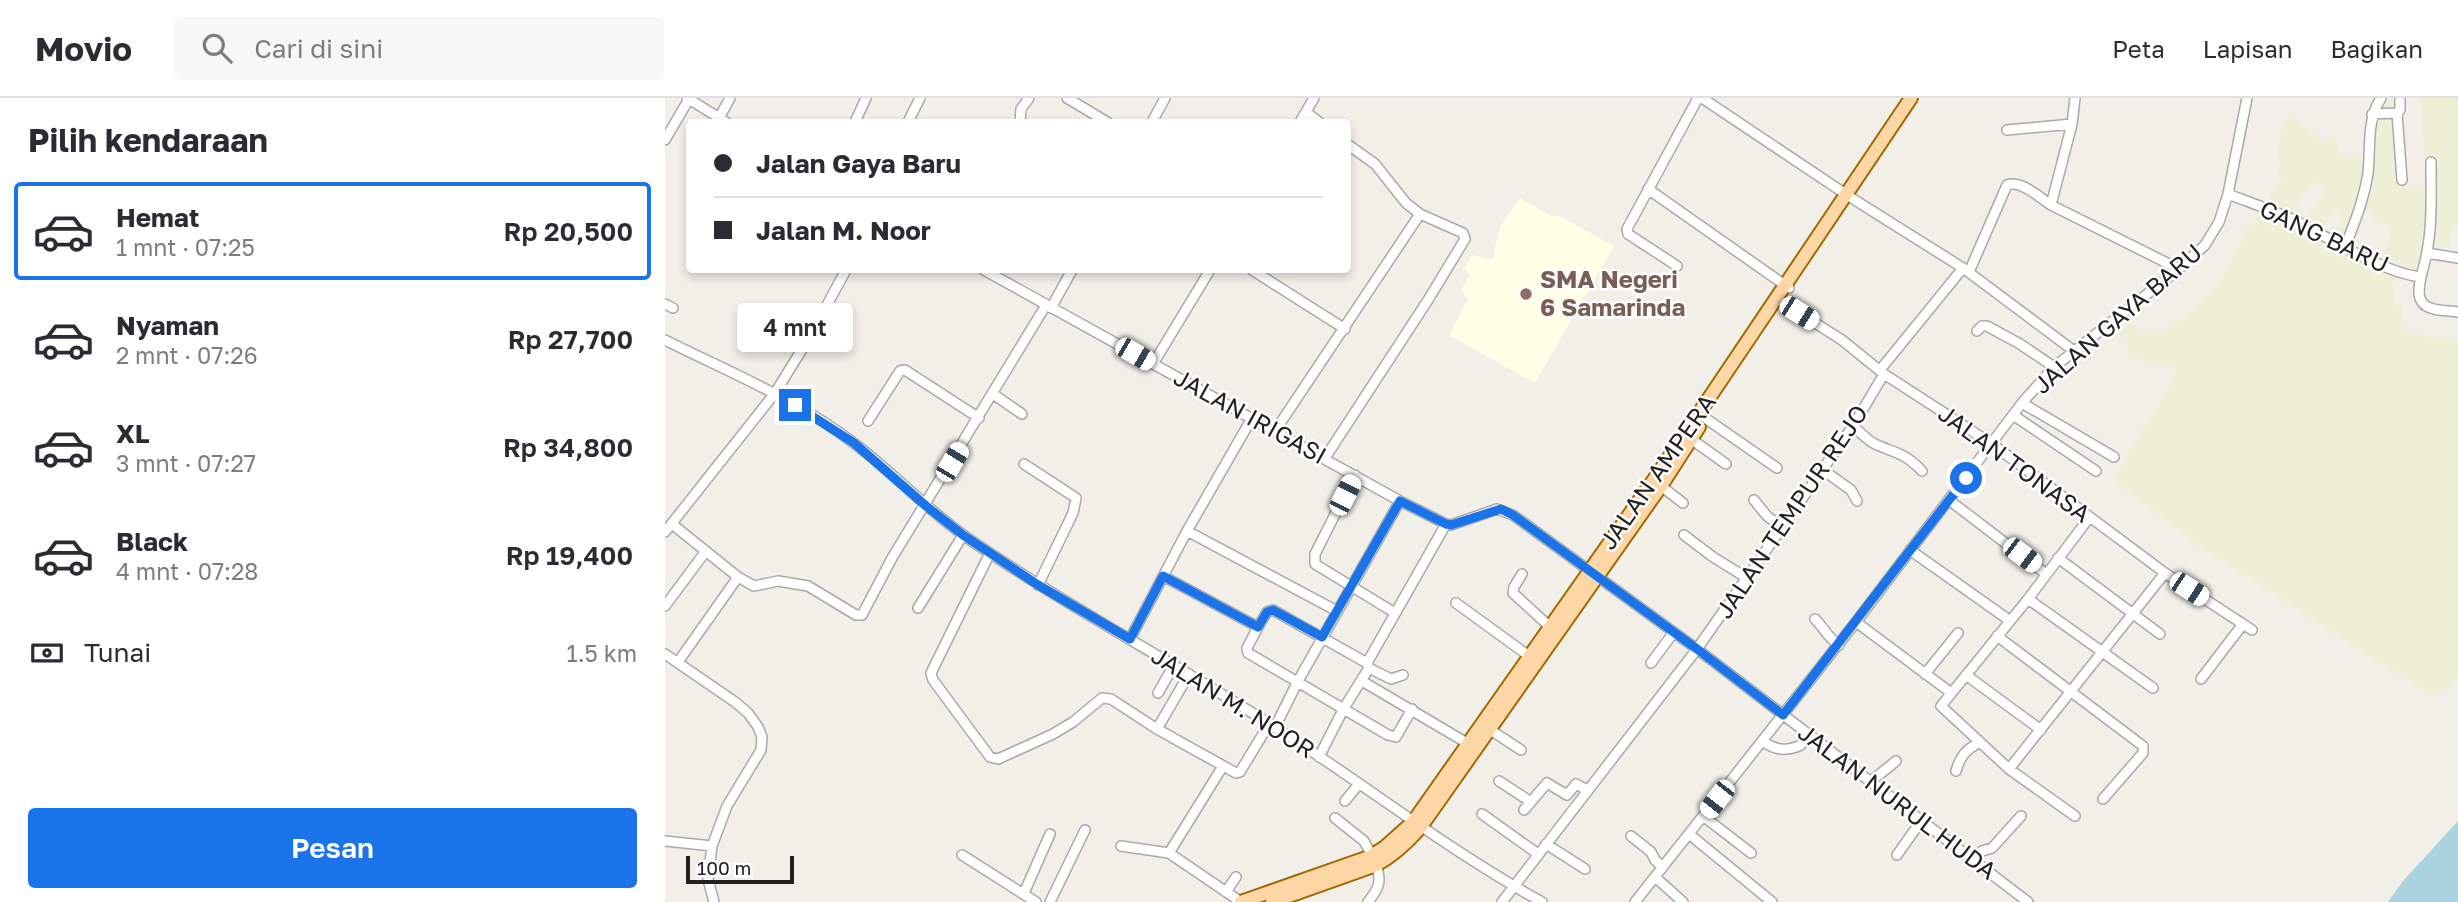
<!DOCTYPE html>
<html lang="id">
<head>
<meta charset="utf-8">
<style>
	:root { --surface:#fff; --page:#f7f7f7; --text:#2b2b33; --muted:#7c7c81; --line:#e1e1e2; --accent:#1a73e8 }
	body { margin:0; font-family:"Golos Text",sans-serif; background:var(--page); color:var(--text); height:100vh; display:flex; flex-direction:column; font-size:26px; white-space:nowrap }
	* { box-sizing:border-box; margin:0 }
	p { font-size:23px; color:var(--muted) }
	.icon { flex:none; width:38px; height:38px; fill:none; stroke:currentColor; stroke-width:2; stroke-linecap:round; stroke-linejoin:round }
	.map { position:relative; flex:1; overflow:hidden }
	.details { display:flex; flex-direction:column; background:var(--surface); width:665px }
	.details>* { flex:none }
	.banner { position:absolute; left:21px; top:21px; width:665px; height:154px; border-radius:7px; box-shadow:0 4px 10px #0003; display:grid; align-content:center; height:154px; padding:0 28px; background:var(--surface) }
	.scale { position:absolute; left:21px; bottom:18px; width:108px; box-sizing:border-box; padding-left:7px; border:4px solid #222; border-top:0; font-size:19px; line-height:24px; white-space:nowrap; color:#222; -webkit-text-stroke:5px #fff; paint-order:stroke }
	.end { position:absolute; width:32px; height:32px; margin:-16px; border:9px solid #1a73e8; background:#fff; box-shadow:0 0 0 4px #fff }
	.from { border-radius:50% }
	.bubble { position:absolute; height:49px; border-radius:7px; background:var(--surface); box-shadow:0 4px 10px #0003; font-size:23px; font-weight:600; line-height:49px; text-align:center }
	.car { position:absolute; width:21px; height:42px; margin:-21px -10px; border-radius:9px; box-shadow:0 0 5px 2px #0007; background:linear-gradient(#fff 24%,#345 0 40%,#fff 0 76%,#345 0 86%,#fff 0) }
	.banner b { display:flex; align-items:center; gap:24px; height:66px; font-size:26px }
	.banner b+b { border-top:2px solid var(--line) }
	.banner i { width:18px; height:18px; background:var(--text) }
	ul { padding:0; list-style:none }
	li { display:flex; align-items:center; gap:21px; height:98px; margin:0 14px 10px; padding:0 14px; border:4px solid transparent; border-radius:7px }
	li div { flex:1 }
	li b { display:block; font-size:26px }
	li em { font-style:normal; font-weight:600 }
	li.active { border-color:var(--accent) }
	li>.icon { width:63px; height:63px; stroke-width:1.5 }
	h2 { padding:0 28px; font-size:32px; line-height:84px }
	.pay { display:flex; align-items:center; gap:18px; height:77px; padding:0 28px; font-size:26px }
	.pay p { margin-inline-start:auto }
	.primary-button { display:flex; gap:14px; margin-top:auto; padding:14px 28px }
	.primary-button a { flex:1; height:80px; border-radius:7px; background:var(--accent); color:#fff; font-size:28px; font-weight:600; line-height:80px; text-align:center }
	header { display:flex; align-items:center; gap:42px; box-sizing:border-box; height:98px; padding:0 35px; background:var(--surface); border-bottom:2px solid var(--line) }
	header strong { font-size:33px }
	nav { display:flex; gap:38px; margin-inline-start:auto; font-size:24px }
	.search { width:490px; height:63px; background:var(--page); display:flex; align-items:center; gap:18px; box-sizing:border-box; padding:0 24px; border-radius:7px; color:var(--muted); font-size:26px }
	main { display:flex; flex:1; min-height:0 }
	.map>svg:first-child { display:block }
</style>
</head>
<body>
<header>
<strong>Movio</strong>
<div class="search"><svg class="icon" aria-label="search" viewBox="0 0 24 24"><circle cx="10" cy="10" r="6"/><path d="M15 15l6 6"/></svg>Cari di sini</div>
<nav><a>Peta</a><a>Lapisan</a><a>Bagikan</a></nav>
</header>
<main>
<section class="details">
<h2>Pilih kendaraan</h2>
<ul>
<li class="active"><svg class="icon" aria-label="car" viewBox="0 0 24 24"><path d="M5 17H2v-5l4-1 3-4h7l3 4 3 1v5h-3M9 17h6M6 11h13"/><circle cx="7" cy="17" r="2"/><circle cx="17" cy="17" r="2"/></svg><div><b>Hemat</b><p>1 mnt · 07:25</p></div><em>Rp 20,500</em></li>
<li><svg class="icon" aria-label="car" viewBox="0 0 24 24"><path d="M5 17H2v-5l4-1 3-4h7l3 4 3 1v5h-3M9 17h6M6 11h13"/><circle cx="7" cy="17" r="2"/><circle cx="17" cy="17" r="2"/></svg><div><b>Nyaman</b><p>2 mnt · 07:26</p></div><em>Rp 27,700</em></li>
<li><svg class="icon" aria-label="car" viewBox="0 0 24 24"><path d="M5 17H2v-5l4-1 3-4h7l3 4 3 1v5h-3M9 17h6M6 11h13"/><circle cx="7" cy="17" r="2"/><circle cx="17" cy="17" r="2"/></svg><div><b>XL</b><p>3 mnt · 07:27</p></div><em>Rp 34,800</em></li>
<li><svg class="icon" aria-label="car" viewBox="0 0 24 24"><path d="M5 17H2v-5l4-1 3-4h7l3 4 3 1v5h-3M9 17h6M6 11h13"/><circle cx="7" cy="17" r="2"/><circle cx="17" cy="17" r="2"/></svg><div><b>Black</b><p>4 mnt · 07:28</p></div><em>Rp 19,400</em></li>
</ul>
<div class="pay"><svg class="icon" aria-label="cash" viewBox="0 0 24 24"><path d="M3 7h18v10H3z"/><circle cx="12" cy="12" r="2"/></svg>Tunai<p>1.5 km</p></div>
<div class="primary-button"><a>Pesan</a></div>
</section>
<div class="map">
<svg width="1793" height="804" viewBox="0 0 1793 804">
	<rect width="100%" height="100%" fill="#f2efe9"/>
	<!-- education -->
	<path fill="#ffffe5" d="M855,100l31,18h8l55,30 -79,137 -86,-48 19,-36 -7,-10 9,-14 -5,-6 7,-14 20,5 8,-33z"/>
	<!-- farmland -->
	<path fill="#eef0d5" d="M1706,0h27l-1,84 14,10 15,-7 -5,-87h37v127l-6,1 -2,21 -24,-2 -7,8 -4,18 -34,-17 10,-21 -1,-7 -14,-3 -5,-6 1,-5 -12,-2 -17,29 -11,-5 11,-17 -5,-6 -5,1 -12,17 -16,-8 21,-33 -13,-6 -21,29 -23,-9 4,-15 8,-6 -5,-17 6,-41 11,-6 31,25 12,-7 2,22 28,-2z
		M1593,111l76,33 64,32 -5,29 10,2 -3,27 58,9v335l-8,12 -18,6 -20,-10 -213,-138 -87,-67 58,-94 3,-18 -45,-9v-20l-10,-2 11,-14 22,13 31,-15 35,-36z"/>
	<!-- water -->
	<path fill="#aad3df" d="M1793,723v81h-70l15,-21z"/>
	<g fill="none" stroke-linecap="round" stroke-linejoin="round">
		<defs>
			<path id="minor" d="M22,0l39,24
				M402,0l40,24
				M1037,0l148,99 113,71
				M641,14l13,10
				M1732,15l3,-3v-12
				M1707,16l25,-1 5,67
				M54,20l11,-20
				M190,24l11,-24
				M243,24l12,-24
				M355,24l1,-13 8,-11
				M487,24l13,-24
				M635,24l14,-24
				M1342,32l65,-6
				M0,42l24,-41
				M1766,64c0,33 2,70 -7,103 -2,9 -9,28 -2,37 7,10 26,8 36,10
				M983,91l141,99
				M1563,96c23,9 47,17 70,28 33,17 86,51 123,55
				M1386,107l128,64
				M1680,149c10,-25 19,-48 23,-74 3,-27 -2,-51 13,-75
				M1762,155l31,5
				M1012,168l-49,-32 -1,-5 71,-131
				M319,172l416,231 46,23 5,1 46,-16 16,6 184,134 331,253
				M587,172l93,59
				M1304,174l38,-87c14,-5 32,12 44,20l21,-81 3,-26
				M1111,200l66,42 42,34 108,70 173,129 87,57
				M0,206l8,4
				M386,210l21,-38
				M1312,233l5,-5h5l33,18 34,23
				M0,242c64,32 133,60 190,104 40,30 73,67 114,95 99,68 206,124 307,189 90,57 173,123 266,174
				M488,266l57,-94
				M1215,272l83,-102 111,83
				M328,296l29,20
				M1357,305l92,54
				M1348,317l83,56
				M1040,320l72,50
				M203,323l32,-50 5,-1 74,48
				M1188,328c7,6 14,14 22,18 20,9 30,9 47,27
				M610,333l145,-217
				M1026,341l35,25
				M660,360l103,-158 37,-61 -2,-6 -43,-19 -14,-11 -31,-39 -28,-20
				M359,366l52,34 -3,15 -35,72
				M1158,372l28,20 6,11
				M690,377l-40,79v10l80,49
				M996,388l22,17
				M1089,402l13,16 16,12
				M1284,402l97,74
				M7,426l66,53 -60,85
				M522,433l150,80
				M0,434l110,-139 34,-55 37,-68
				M1019,437l29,22 34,21
				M1245,452l99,70
				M325,455l-59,120 2,7 57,77 8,2 55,-25 20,-12 29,-24 9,1 46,30 79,44 4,-1 29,-48
				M1393,460l102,76
				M857,476l-8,13 -1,6 37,34
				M498,478l95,51 9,-15 6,-2 94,53 2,5 22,11 12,-4
				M73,479l16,9 24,-5 30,5 48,29h6l30,-57 154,-253
				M1363,501l125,89
				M791,505l73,53
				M0,508l41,-55
				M253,510l45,-73
				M1150,521c9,9 13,19 24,26
				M1191,524l94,70
				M593,529l-11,21 1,5 140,82 8,2 16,-28
				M1332,538l146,110v7l-40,46
				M465,541l57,-108 65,-113
				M0,556l70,48 13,11 10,14 4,10 -1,13 -34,56 -15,40 -4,33 6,23
				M702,565l79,-139
				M986,565l23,-31
				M1260,576l33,-41
				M1301,577l75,55
				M1536,581l42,-55
				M697,583l105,62
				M493,595l16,-28
				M610,629l23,-46 102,-180
				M492,631l32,-55
				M824,631l32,21
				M1097,643c13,9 24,11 39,4l6,-10
				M654,659l25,-49 25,-40
				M1344,671l156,-196
				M1291,673c4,-14 10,-22 23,-28
				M834,683l32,21
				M1205,684l26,-21
				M680,703l14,-17
				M859,712l23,-27 20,12 9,-11 11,6
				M817,716l56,40
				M1038,718l48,37
				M1410,718l-66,-47 -68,-63 87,-107 61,-81
				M670,720l29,23 8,15
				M1024,736l83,68
				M966,738l20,16 4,8 8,7
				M0,743l47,5
				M881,746l39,25
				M456,748l48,7 72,49
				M504,755l54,-87
				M297,757l74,47
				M1232,757l24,-34
				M1309,762l8,-9 10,-3 29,-32
				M990,779l28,25
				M561,794l10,-15
				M359,795l26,-59
				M385,804l35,-72
				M703,804c11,-14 14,-20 8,-37
				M837,804l195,-253 156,-223 31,-52
				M970,804l221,-280 166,-219 32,-36 125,-98 26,-24 14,-23 9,-28 19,-96"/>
			<path id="major" d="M576,804l128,-45 16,-10 28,-25 247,-351 251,-373
				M607,804l104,-37c18,-10 31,-22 44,-37l241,-342 38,-59"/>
		</defs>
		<!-- minor casing -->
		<use href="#minor" stroke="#a9a9a9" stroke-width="12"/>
		<!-- major casing -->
		<use href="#major" stroke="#a06b00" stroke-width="16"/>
		<!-- minor -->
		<use href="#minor" stroke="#fff" stroke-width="9"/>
		<!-- major -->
		<use href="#major" stroke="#fcd6a4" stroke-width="12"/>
	</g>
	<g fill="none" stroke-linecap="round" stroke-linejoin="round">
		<!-- route -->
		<path stroke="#1a73e8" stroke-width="9" d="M130,307l59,38 72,63 37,29 75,50 92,54 33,-63 95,51 9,-15 6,-2 49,27 78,-136 46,23 5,1 50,-16 12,6 184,134 86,66 183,-237"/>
	</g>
	<!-- markers -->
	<circle fill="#8d6e63" stroke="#fff" stroke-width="2.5" cx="861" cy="196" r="7"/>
	<g text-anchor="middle" stroke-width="5" stroke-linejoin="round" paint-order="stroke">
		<!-- street labels -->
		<g font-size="24" fill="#222" stroke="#fff">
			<text transform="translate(1659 139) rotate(25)" y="8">GANG BARU</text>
			<text transform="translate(1453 221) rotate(-41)" y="8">JALAN GAYA BARU</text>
			<text transform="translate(585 319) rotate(29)" y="8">JALAN IRIGASI</text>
			<text transform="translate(1349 366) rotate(36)" y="8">JALAN TONASA</text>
			<text transform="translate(993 374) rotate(-55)" y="8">JALAN AMPERA</text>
			<text transform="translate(1127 414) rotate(-56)" y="8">JALAN TEMPUR REJO</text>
			<text transform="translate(568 605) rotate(32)" y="8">JALAN M. NOOR</text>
			<text transform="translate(1232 704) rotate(37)" y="8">JALAN NURUL HUDA</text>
		</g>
		<!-- education labels -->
		<g font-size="24" font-weight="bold" fill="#785e54" stroke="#fff" text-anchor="start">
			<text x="875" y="190">SMA Negeri<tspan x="875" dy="28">6 Samarinda</tspan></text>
		</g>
	</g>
</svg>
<div class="scale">100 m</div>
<i class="end from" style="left:1301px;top:380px"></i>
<i class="end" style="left:130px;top:307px"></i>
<div class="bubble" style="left:72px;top:205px;width:116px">4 mnt</div>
<i class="car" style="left:1134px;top:215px;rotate:122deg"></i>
<i class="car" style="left:470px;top:256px;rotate:120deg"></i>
<i class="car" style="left:287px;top:364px;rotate:31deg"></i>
<i class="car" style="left:680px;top:397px;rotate:27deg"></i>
<i class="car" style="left:1357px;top:457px;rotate:127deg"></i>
<i class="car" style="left:1524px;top:491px;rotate:123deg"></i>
<i class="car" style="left:1052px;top:701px;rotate:218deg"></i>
<div class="banner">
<b><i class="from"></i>Jalan Gaya Baru</b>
<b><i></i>Jalan M. Noor</b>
</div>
</div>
</main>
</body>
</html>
